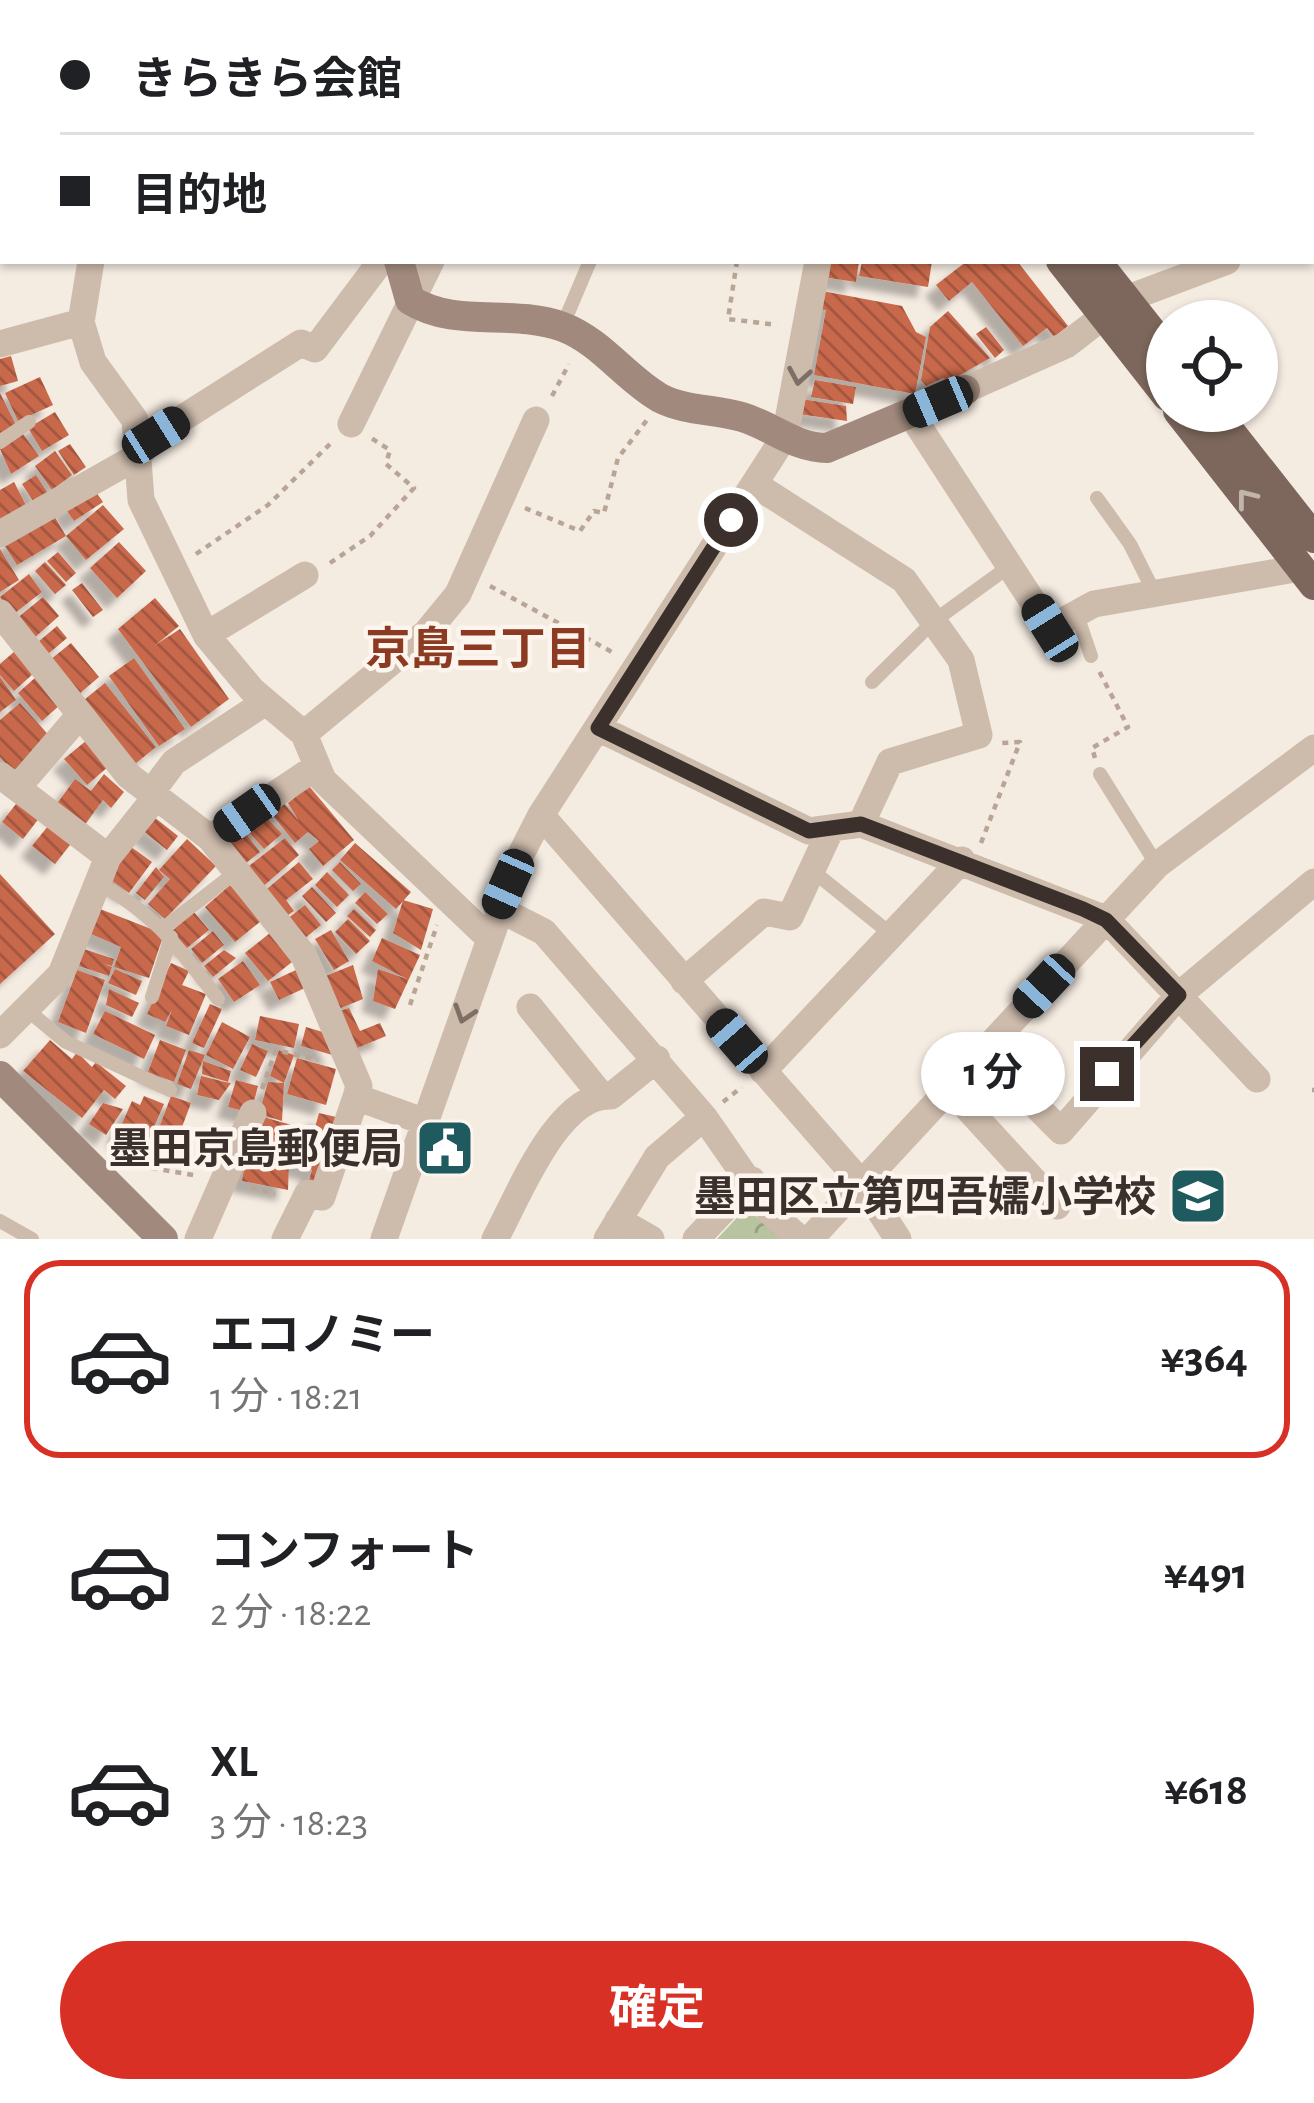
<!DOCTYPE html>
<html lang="ja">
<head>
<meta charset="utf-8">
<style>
	:root { --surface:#fff; --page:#f6f6f6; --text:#202124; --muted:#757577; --line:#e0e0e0; --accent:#d93025 }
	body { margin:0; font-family:"Alegreya Sans","Noto Sans JP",sans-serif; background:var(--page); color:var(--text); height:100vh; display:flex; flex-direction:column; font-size:45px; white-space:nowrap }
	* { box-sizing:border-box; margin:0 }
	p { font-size:39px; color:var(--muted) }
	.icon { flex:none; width:66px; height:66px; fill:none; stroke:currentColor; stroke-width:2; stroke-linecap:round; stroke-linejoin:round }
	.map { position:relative; height:1239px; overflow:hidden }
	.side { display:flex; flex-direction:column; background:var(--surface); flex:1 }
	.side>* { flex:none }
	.guide { position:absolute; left:0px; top:0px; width:1314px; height:264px; box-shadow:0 3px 9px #0004; display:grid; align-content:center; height:264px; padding:0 60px; background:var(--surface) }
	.tools { position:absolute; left:1146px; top:300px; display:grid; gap:24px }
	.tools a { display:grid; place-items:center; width:132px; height:132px; border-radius:50%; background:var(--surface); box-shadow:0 3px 9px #0004; font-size:60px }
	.end { position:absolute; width:54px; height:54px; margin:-27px; border:15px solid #3b302b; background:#fff; box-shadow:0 0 0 6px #fff }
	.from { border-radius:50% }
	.bubble { position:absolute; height:84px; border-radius:42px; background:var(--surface); box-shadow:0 3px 9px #0004; font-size:39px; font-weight:700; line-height:84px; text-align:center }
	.car { position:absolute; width:36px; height:72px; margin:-36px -18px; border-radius:15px; box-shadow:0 0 9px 3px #0007; background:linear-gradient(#222 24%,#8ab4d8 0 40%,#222 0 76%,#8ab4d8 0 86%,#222 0) }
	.guide b { display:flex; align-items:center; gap:42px; height:114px; font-size:45px }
	.guide b+b { border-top:3px solid var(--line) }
	.guide i { width:30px; height:30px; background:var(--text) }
	ul { padding:21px 0 0; list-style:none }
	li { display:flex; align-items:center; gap:36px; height:198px; margin:0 24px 18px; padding:0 36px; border:6px solid transparent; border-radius:36px }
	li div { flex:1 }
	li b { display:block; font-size:45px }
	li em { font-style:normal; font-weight:700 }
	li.active { border-color:var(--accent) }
	li>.icon { width:108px; height:108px; stroke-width:1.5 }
	.action { display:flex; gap:24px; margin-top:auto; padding:24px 60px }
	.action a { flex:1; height:138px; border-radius:72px; background:var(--accent); color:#fff; font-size:48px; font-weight:700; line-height:138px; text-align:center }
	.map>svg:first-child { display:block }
</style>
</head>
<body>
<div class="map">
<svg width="1314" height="1239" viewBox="0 0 1314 1239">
	<defs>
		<pattern id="park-crowns" width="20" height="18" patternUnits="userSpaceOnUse" patternTransform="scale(3)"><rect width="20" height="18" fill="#b8c4a0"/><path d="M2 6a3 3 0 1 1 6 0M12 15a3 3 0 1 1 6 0" fill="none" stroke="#97a083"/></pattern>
		<pattern id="building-back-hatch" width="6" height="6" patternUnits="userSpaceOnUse" patternTransform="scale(3)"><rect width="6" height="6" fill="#c8694b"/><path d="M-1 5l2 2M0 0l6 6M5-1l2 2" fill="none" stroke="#a4573f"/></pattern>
		<filter id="shadow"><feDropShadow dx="-11" dy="11" stdDeviation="3" flood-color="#0004"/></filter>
	</defs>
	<rect width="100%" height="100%" fill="#f4ebe1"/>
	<!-- park -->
	<path fill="url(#park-crowns)" d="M746,1208l36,31h-65z"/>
	<!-- building -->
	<path fill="url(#building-back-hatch)" filter="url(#shadow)" d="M826,261h33l-3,21 -33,-5z
		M862,261h70l-4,26 -69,-11z
		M967,261h50l51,65 -14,11 -7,-9 -24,18 -51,-64 -23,19 -13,-16z
		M822,291l80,15 14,26 10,5 -11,57 -101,-19 12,-65 -8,-1z
		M948,311l42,47 -42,24 -5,-4 -17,8 -5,-6 9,-53z
		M986,327l18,23 -9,8 -19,-24z
		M11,356l7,25 -18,5v-27z
		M40,377l13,28 -35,16 -13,-28z
		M815,380l41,7 -3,17 -42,-7z
		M0,393l16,32 -16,8z
		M801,399l45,7 1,15 -48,-7z
		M55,412l14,23 -27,16 -14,-23z
		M23,434l16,22 -28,18 -11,-25z
		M70,444l16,23 -12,8 -16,-24z
		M55,451l17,24 -20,15 -17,-24z
		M36,475l13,20 -14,9 -13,-20z
		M14,482l14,27 -28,15v-34z
		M93,488l10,14 -29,19 -10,-14z
		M103,505l21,24 -38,31 -20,-24z
		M53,514l13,22 -49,29 -14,-22z
		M119,542l27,29 -29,27 -27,-30z
		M0,549l19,31 -19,12z
		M58,552l18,21 -10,9 -19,-21z
		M45,562l21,23 -11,9 -20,-23z
		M29,574l13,18 -31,24 -11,-19z
		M82,583l21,27 -10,7 -21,-27z
		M43,597l16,19 -26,23 -17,-20z
		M155,598l24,28 -25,20 26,-17 49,70 -38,28 -73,-98z
		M57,626l10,12 -19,16 -10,-12z
		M71,643l28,34 -20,17 -29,-34z
		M15,651l19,22 -20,18 -14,-16v-11z
		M134,658l51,71 -26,17 -50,-70z
		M0,677l16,23 -16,12z
		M36,677l25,27 -19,17 -24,-28z
		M105,683l51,64 -26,21 -51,-64z
		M20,703l32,36 -38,34 -14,-16v-37z
		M87,740l22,26 -22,19 -23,-26z
		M104,774l20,18 -13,16 -8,-8 -22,30 -28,-21 22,-30 16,12z
		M309,786l45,54 -31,26 -14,-17 10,-8 -11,-9 -13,11 -26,-32 13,-10 17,20 -11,-18z
		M19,800l21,17 -17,22 -21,-17z
		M264,815l18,19 -18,15 -17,-19z
		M154,817l24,19 -11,14 -24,-19z
		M48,826l22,19 -15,19 -23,-18z
		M241,827l19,25 -19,15 -19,-25z
		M285,838l14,17 -39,34 -15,-20z
		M187,839l29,27 -51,53 -17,-15 22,-25 -11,-9z
		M355,843l56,49 -15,17 -56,-49z
		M127,844l25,18 -23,31 -25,-18z
		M299,862l14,17 -27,21 8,11 -13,9 -19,-27z
		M340,862l21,22 -8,7 -21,-21z
		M156,867l8,10 -19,23 -9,-7z
		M327,872l22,23 -12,12 -22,-22z
		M0,874l55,60 -55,50z
		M230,885l31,36 -26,21 -30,-35z
		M312,887l24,26 -10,9 -24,-26z
		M365,892l23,22 -11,10 -22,-21z
		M403,900l30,9 -12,41 -28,-17z
		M305,905l16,20 -22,18 -17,-20z
		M100,909l64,25 -15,44 -35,-11 7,-20 -30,-13z
		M354,909l22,21 -6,7 -23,-21z
		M194,912l15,18 -22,18 -15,-17z
		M348,919l22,22 -14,13 -21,-22z
		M331,930l18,31 -15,9 -19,-31z
		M213,931l11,14 -22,18 -11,-14z
		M270,933l22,29 -24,19 -23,-28z
		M382,938l38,17 -25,54 -22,-8 5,-32 29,10 -35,-18z
		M84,949l30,10 -2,7 -8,-2 8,3 -3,9 -30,-10z
		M224,950l12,8 -23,19 -9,-11z
		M243,961l17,24 -26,17 -16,-23z
		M171,963l18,8 -7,14 24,9 -17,41 -23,-9 6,-16 -7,12 -18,-8z
		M353,965l10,34 -27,11 -13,-33z
		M115,969l27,12 -6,14 -28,-12z
		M77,970l28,10 -19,53 -28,-11z
		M296,970l9,18 -26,12 -9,-18z
		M109,989l30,14 -7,14 -26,-12z
		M210,1004l12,5 -18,39 -12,-5z
		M349,1008l11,23 20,-8 6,13 -36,15 -17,-38z
		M105,1011l50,24 -11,24 -51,-25z
		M260,1016l39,8 -5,24 -39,-8z
		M222,1022l28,15 -17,32 -27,-14z
		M306,1027l20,6 10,23 -35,-10z
		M50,1040l22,19 5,-7 15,15 4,-5 30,24 -11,13 -11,-9 -22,28 -59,-47z
		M160,1040l26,10 -12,32 -26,-10z
		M252,1044l16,7 -12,26 -16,-7z
		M189,1050l16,5 -14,34 -14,-5z
		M279,1050l15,5 -10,28 -14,-7z
		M297,1058l39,11 -10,36 -39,-11z
		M203,1061l28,10 -3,11 -26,-8z
		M201,1076l24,6 6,1 -12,17 -22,-5z
		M236,1080l22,6 -7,27 -23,-6z
		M268,1082l16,1 -2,38 -23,-7z
		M144,1096l20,8 -19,44 -28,-13 15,-34 8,4z
		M171,1096l20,7 -12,32 -20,-7z
		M103,1103l20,6 -17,26 -17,-11z
		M319,1113l21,5 -23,73 -10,-4 5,-17 -23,-7 6,-22 15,4z
		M259,1116l33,9 -8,32 -33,-9z
		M247,1152l42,11 -1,27 -46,-9z"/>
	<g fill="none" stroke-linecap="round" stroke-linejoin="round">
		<!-- path -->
		<path stroke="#b9a596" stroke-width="4.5" stroke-dasharray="6 6" stroke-linecap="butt" d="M682,0l7,3
			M737,261l-9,58 49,6
			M552,396l17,-32
			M525,508l55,23 14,-20 10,2 14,-55 29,-38
			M196,554l72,-49 62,-61
			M330,563l40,-27 44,-48 -28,-24 4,-14 -19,-12
			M490,586l122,66
			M1095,758l-3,-10 36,-21 -29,-56
			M981,843l39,-101 -18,1
			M410,1005l27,-80
			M262,1089l14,-39 42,10
			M1312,1090h2
			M723,1102l19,-15
			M128,1164l71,12
			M251,1187l24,7"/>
		<!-- lane -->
		<path stroke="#cdbbac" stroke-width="14" d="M342,3v-3
			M425,3l1,-3
			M562,327l28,-66
			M0,442l29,-20
			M1097,498l33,46 26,52
			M1076,612l15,44
			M872,682l62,-61 77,-56
			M1100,774l57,91
			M814,872l78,63
			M96,882c60,32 81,64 122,117
			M165,927l71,-55
			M152,997l19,-60
			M26,1009l40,33 104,48
			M0,1221l32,18"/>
		<!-- street -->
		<path stroke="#cdbbac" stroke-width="27" d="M13,0l2,3
			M181,3l1,-3
			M564,3l1,-3
			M1262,3l7,-3
			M0,43l3,-3
			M1311,104l3,-1
			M0,156l3,1
			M1311,227l3,-2
			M91,261l-10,61 12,40 42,58 6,80 65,135 46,55 52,44 19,46 166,158
			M0,344l81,-22
			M965,390l101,-45 60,-46 101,-38
			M910,413l140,215 44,-24 207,-36
			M351,424l80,-163
			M754,484l150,96 57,80 18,75 -89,27 -29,62
			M0,534l138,-78 18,-21 145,-92 14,6 66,-88
			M0,613l129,163 81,62 94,118 55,130 -3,11 72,26
			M206,635l99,-60
			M598,728l211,103 52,-7 245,95 151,160
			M304,734l122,-101 32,-39 78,-174
			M0,775l108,82
			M17,788l62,-72
			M150,794l24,-32 90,-59
			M541,815l322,370 35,54
			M210,838l106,-71
			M497,908l47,24 160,185 66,95 30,27
			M684,981l80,-69 26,5 40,-86
			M530,1007l71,88
			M0,1035l61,-61 47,-117 47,-59
			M982,1052l79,79 118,-136 135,-113
			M763,1071l199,-211
			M949,1088l108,118
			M618,1220l33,19
			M198,1239l55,-126
			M285,1239l23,-46 14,4 34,-100
			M384,1239l134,-379 23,-45 244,-379 33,-175
			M495,1239c23,-41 62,-146 116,-143l46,-37
			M607,1239l50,-82 47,-40
			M696,1239l56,-59
			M810,1239l347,-374 157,-117"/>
		<!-- secondary -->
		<path stroke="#a18a7d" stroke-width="30" d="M136,0l1,3
			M399,261l11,39c47,29 101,8 153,27 39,15 62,51 97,71 25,13 56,11 82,19 30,9 53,31 85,31l138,-58
			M0,1076l163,163"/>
		<!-- primary -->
		<path stroke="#7d675c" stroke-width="30" d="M856,0l2,3
			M889,0l2,3
			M1061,261l106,135
			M1096,261l71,90
			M1178,411l136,174
			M1214,411l100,127"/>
	</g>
	<!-- one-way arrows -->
	<defs><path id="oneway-chevron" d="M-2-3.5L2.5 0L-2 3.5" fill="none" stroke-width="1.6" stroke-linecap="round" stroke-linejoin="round" transform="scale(3)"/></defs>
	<g stroke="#7d6f65">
		<use href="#oneway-chevron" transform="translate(799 376) rotate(100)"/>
		<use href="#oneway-chevron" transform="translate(464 1014) rotate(108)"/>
	</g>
	<use stroke="#c2b5ac" href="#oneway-chevron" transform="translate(1246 498) rotate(-128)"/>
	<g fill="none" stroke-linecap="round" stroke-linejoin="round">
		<!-- route -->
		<path stroke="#3b302b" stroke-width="15" d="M731,520l-133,208 211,103 52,-7 222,85 23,11 73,75 -72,79"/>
	</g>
	<!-- icons -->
	<defs>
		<symbol id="civic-square" viewBox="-11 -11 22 22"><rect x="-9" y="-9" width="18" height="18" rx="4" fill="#1f5a5e" stroke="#fbf5ee"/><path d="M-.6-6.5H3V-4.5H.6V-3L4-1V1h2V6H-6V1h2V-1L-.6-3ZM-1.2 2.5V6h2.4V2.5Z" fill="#fff"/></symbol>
		<symbol id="school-square" viewBox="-11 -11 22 22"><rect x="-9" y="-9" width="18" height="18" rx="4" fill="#1f5a5e" stroke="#fbf5ee"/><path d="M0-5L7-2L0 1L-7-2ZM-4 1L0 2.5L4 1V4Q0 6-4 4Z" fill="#fff"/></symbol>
	</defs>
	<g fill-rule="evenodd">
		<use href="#civic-square" x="412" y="1115" width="66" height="66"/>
		<use href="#school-square" x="1165" y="1163" width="66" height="66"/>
	</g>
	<g text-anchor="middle" stroke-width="9" stroke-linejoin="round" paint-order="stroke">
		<!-- poi labels -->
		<g font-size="42" font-weight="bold" fill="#3b302b" stroke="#fbf5ee" text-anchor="end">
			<text x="403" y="1163">墨田京島郵便局</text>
			<text x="1156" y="1211">墨田区立第四吾嬬小学校</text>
		</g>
		<!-- neighbourhood labels -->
		<g font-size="45" font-weight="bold" fill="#8c3b22" stroke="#fbf5ee">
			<text x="478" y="664">京島三丁目</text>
		</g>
	</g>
</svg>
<div class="tools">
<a><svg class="icon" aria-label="locate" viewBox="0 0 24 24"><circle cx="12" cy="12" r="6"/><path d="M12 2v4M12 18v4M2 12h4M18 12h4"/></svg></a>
</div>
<i class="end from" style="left:731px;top:520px"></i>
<i class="end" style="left:1107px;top:1074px"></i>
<div class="bubble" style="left:921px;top:1032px;width:144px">1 分</div>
<i class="car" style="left:938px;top:402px;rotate:247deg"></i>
<i class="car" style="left:156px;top:435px;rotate:58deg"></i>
<i class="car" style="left:1050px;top:628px;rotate:328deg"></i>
<i class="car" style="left:247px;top:813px;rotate:235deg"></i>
<i class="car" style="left:508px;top:884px;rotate:204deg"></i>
<i class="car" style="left:1044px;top:986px;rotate:223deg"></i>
<i class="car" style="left:737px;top:1041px;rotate:319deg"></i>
<div class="guide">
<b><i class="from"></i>きらきら会館</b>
<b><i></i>目的地</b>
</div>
</div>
<section class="side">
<ul>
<li class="active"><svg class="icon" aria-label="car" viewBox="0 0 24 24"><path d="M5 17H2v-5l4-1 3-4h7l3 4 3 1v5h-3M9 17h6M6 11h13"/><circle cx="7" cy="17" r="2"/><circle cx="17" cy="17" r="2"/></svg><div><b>エコノミー</b><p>1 分 · 18:21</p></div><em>¥364</em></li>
<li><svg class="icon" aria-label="car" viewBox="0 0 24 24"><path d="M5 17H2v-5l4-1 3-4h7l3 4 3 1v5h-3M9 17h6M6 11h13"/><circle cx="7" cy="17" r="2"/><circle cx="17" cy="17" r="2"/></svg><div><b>コンフォート</b><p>2 分 · 18:22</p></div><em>¥491</em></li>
<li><svg class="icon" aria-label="car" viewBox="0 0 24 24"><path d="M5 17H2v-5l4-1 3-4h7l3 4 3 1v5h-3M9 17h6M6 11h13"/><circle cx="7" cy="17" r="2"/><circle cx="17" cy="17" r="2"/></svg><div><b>XL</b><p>3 分 · 18:23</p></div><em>¥618</em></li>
</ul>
<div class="action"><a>確定</a></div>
</section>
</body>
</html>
